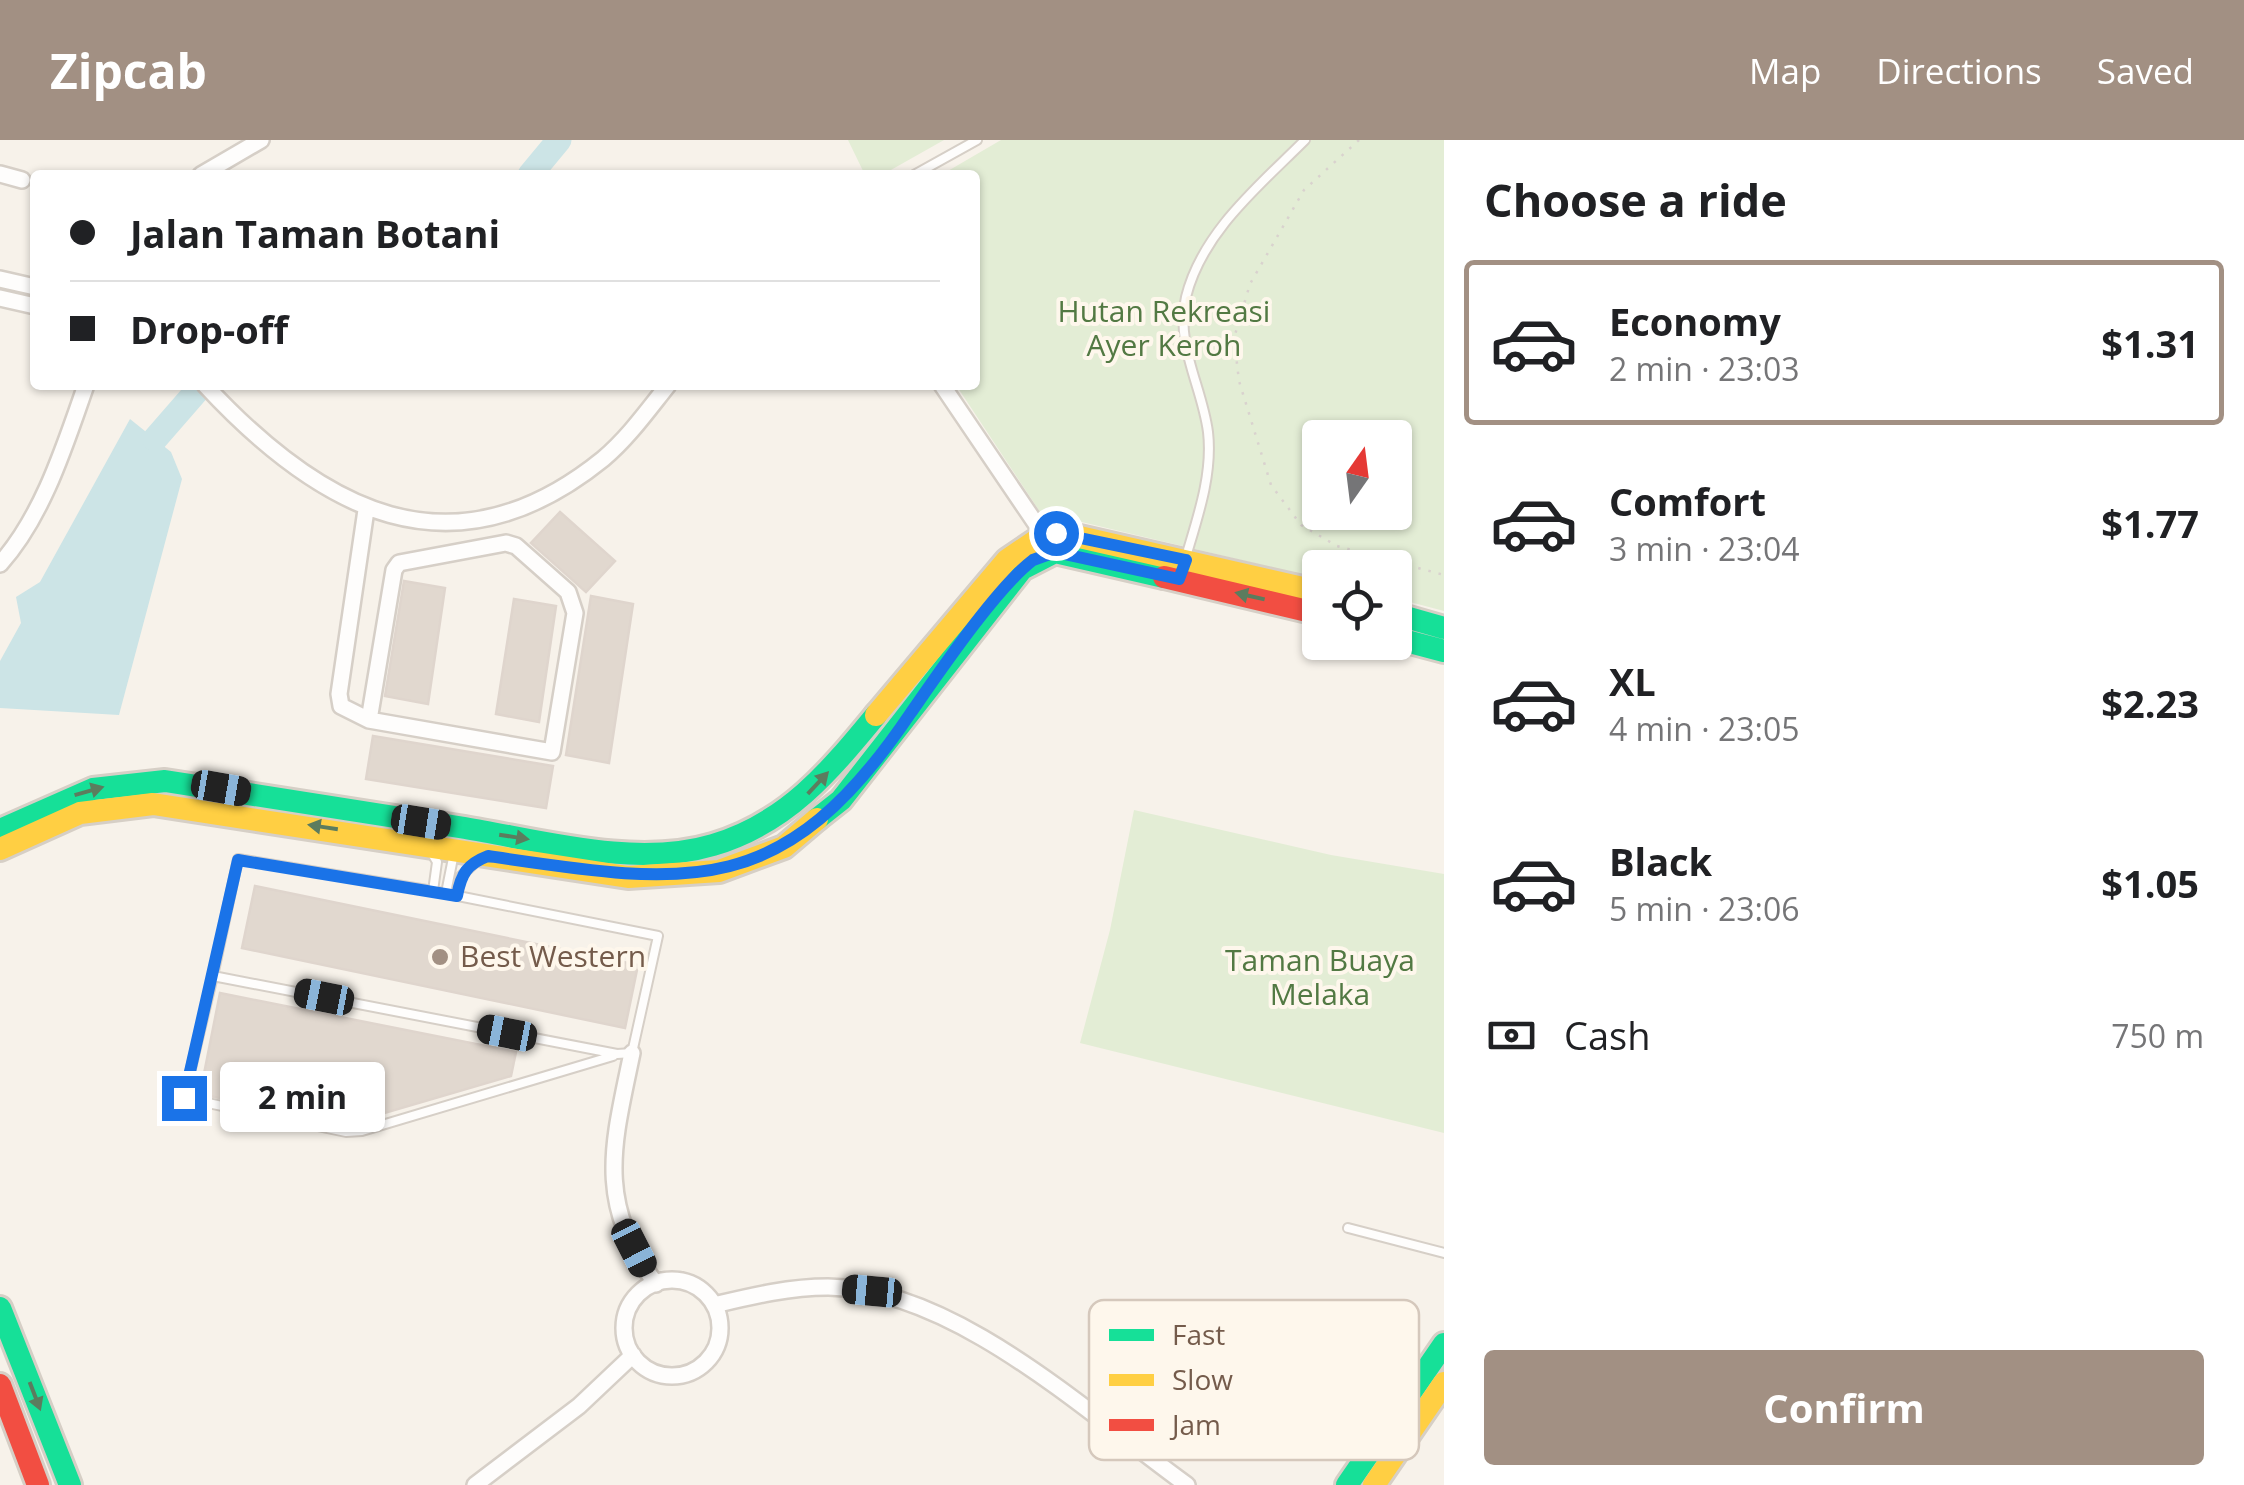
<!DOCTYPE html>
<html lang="en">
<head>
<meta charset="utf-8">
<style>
	:root { --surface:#fff; --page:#f2f2f2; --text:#202124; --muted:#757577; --line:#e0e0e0; --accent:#a29083 }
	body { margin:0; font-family:"Open Sans",sans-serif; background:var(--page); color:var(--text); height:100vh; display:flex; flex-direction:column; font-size:38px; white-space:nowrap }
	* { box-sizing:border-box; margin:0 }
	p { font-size:32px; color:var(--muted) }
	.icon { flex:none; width:55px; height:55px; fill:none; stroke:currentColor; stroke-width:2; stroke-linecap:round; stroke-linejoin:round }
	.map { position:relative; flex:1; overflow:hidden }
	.panel { display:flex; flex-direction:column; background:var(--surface); width:800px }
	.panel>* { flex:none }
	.top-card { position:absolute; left:30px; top:30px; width:950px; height:220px; border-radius:10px; box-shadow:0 2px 8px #0004; display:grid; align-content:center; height:220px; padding:0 40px; background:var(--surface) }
	.needle { width:65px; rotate:14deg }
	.buttons { position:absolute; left:1302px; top:280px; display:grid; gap:20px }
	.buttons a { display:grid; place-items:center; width:110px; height:110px; border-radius:10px; background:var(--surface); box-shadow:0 2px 8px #0004; font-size:50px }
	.end { position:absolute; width:45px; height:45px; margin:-22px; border:12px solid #1a73e8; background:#fff; box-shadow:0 0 0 5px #fff }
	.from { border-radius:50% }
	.bubble { position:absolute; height:70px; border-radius:10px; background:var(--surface); box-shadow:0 2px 8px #0004; font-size:32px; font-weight:700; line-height:70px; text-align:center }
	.car { position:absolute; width:30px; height:60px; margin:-30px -15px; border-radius:12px; box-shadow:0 0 8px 2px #0007; background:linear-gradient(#222 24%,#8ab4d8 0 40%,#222 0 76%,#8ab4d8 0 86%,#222 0) }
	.top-card b { display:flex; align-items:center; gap:35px; height:95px; font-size:38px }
	.top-card b+b { border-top:2px solid var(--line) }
	.top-card i { width:25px; height:25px; background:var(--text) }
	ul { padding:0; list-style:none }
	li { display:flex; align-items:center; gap:30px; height:165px; margin:0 20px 15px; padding:0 20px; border:5px solid transparent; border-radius:10px }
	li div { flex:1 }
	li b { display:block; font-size:38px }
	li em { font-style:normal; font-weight:700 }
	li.on { border-color:var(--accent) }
	li>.icon { width:90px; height:90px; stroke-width:1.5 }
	h2 { padding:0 40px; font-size:45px; line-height:120px }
	.pay { display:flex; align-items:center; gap:25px; height:110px; padding:0 40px; font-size:38px }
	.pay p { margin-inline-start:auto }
	.cta { display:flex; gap:20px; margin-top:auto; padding:20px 40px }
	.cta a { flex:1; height:115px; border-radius:10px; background:var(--accent); color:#fff; font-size:40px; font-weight:700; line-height:115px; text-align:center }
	header { display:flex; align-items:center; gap:60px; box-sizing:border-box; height:140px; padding:0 50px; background:var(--accent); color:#fff }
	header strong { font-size:48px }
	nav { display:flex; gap:55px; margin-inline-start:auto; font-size:35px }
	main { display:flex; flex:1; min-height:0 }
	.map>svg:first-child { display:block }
</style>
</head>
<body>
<header>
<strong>Zipcab</strong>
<nav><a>Map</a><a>Directions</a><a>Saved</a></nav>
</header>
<main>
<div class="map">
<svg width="1444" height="1345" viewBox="0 0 1444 1345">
	<rect width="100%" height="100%" fill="#f7f2ea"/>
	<!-- green -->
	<path fill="#e3edd5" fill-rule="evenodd" d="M848,0h96l-62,35h-17z
		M1001,0h443v471l-49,-13v-30h-75v11l-280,-67 -84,-127h19v-210h-34zM1320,298h75v74h-75z
		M1134,670l197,45 113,19v259l-364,-90 30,-113z"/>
	<!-- water -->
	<path fill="#cce4e6" d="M130,279l41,33 11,27 -63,236 -119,-7v-47l21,-38 -5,-26 24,-15z"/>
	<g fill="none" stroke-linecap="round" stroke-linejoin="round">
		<!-- river -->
		<path stroke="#cce4e6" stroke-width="25" d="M530,35l29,-35
			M155,299l47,-54"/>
	</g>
	<!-- building -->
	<path fill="#e1d8cf" stroke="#dfd5cd" stroke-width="2.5" d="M560,372l55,49 -29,31 -55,-49z
		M404,441l41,7 -17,116 -43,-8z
		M591,456l42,8 -24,159 -43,-8z
		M514,459l42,7 -17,116 -43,-8z
		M373,596l180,30 -7,42 -180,-29z
		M255,746l383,79 -13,63 -383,-80z
		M220,853l296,59 -5,24 -164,48 -147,-30z"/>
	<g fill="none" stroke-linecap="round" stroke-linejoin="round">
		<defs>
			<path id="lane" d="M914,35l63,-35
				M1185,420c12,-41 28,-85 23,-128 -6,-46 -33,-87 -22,-135 16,-65 74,-112 119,-157
				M431,712l6,10 -4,29
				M238,719l195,32 225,45 -26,117 -15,1 -404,-78z
				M446,753l8,-40
				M457,756l4,-20 18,-17
				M213,836l-29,122 162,34 16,-1 251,-75
				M1348,1088l96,25"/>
			<path id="street" d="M0,34l22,6
				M201,35l60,-35
				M0,139l35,8
				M0,158l35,8
				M205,245c115,124 246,197 398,74 25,-21 45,-49 65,-74
				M942,245l107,158
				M366,370l-27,184 2,12 28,14 183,32 23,-139 -7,-21 -52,-46 -10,-3 -107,20 -5,7 -25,150
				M0,424c43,-48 65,-119 86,-179
				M632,913c-19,92 -37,148 24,231
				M624 1188a48 48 0 1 1 96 0a48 48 0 1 1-96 0Z
				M714,1165c38,-9 75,-18 114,-18 126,1 259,126 359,198
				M475,1345l104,-79 54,-51"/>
			<path id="fast" d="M1395,474l49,14
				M1395,498l49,13
				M817,679l24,-19 181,-231 33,-17 109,25
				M0,690l93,-41 72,-8c100,16 200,32 300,47 77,13 171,40 248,17 74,-22 116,-73 163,-130
				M0,1168l70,177
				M1347,1345l97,-141"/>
			<path id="slow" d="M876,575l131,-155 37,-25 31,1 245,56
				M0,709l80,-36 73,-9 475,73 91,-6 65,-24 33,-28
				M1374,1345l70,-102"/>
			<path id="jam" d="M1164,437l156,37
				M0,1245l38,100"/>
		</defs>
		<!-- lane casing -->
		<use href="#lane" stroke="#d6cfc7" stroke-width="12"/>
		<!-- street casing -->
		<use href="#street" stroke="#d6cfc7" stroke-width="20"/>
		<!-- fast casing -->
		<use href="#fast" stroke="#d6cfc6" stroke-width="28"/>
		<!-- slow casing -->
		<use href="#slow" stroke="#d6cfc6" stroke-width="28"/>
		<!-- jam casing -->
		<use href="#jam" stroke="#d6cfc6" stroke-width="28"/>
		<!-- path -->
		<path stroke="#d9d2ce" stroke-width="2.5" stroke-dasharray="2.5 8" stroke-linecap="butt" d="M1359,0l-55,50 -54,94 -16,54 5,43 32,104 30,40 36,21 107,29"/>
		<!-- lane -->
		<use href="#lane" stroke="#fefdfc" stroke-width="8"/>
		<!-- street -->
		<use href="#street" stroke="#fefdfc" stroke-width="15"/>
		<!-- fast -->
		<use href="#fast" stroke="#16e098" stroke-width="22"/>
		<!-- slow -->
		<use href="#slow" stroke="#ffcf43" stroke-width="22"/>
		<!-- jam -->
		<use href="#jam" stroke="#f24e42" stroke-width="22"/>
	</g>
	<!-- one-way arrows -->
	<defs><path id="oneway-solid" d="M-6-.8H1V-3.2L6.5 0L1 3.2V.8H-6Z" transform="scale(2.5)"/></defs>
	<g fill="#5c7c5e">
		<use href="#oneway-solid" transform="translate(1250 456) rotate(-167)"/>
		<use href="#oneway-solid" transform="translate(818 643) rotate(-47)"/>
		<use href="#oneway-solid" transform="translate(89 651) rotate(-16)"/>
		<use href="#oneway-solid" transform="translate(323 687) rotate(-171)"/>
		<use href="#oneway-solid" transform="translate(514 697) rotate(9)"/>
		<use href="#oneway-solid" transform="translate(35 1256) rotate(69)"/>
	</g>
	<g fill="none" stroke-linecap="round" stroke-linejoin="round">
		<!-- route -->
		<path stroke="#1a73e8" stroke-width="12" d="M184,958l54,-238 219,36c4,-22 10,-32 31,-40 202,30 295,46 422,-142 28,-40 86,-126 123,-154l22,-8 124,27 7,-19 -130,-27"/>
	</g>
	<!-- markers -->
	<circle fill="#a29083" stroke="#fef7ec" stroke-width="4" cx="440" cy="817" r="10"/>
	<g text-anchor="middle" stroke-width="8" stroke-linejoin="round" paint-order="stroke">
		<!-- park labels -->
		<g font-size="30" fill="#527943" stroke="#fef7ec">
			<text x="1164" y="182">Hutan Rekreasi<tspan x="1164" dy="34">Ayer Keroh</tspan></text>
			<text x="1320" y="831">Taman Buaya<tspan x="1320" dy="34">Melaka</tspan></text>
		</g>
		<!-- poi labels -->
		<g font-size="30" fill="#745b4b" stroke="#fef7ec" text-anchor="start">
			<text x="460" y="827">Best Western</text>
		</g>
	</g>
	<!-- legend -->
	<rect x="1089" y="1160" width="330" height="160" rx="15" fill="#fef7ec" stroke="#d5c8bc" stroke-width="2.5"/>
	<rect x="1109" y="1189" width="45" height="12" fill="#16e098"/>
	<rect x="1109" y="1234" width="45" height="12" fill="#ffcf43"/>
	<rect x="1109" y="1279" width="45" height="12" fill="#f24e42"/>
	<g font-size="28" fill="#745b4b">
		<text x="1172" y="1205">Fast</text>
		<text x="1172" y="1250">Slow</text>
		<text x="1172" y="1295">Jam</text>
	</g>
</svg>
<div class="buttons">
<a><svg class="needle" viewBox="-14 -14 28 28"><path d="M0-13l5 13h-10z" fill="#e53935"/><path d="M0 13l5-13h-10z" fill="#757577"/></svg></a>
<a><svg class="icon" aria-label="locate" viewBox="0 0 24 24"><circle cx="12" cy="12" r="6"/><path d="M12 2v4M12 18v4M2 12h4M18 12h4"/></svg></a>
</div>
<i class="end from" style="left:1056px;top:393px"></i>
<i class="end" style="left:184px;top:958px"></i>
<div class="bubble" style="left:220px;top:922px;width:165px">2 min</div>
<i class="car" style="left:221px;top:648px;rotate:100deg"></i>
<i class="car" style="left:421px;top:682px;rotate:99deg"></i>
<i class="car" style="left:324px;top:857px;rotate:281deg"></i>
<i class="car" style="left:507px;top:893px;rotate:281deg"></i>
<i class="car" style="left:634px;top:1108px;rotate:153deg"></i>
<i class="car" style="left:872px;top:1151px;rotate:275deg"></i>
<div class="top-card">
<b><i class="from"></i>Jalan Taman Botani</b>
<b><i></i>Drop-off</b>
</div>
</div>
<section class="panel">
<h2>Choose a ride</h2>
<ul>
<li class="on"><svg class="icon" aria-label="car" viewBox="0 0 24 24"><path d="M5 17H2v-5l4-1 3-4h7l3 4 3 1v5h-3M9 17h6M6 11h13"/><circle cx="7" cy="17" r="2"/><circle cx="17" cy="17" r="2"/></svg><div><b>Economy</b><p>2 min · 23:03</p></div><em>$1.31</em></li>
<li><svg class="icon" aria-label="car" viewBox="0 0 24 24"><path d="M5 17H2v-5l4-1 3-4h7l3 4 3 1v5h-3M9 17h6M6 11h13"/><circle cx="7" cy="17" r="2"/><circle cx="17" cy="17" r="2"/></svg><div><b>Comfort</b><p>3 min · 23:04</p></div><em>$1.77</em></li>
<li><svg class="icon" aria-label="car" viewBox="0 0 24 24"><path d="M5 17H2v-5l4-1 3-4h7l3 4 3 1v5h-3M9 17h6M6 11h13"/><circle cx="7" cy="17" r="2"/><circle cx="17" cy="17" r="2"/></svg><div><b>XL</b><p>4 min · 23:05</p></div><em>$2.23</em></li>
<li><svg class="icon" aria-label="car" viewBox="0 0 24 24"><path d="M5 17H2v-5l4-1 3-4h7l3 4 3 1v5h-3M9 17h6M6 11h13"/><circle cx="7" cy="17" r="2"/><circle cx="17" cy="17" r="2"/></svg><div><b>Black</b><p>5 min · 23:06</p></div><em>$1.05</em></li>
</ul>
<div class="pay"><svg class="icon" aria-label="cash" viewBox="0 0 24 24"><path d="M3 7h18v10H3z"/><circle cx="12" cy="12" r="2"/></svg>Cash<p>750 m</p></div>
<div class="cta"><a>Confirm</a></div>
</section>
</main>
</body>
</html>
